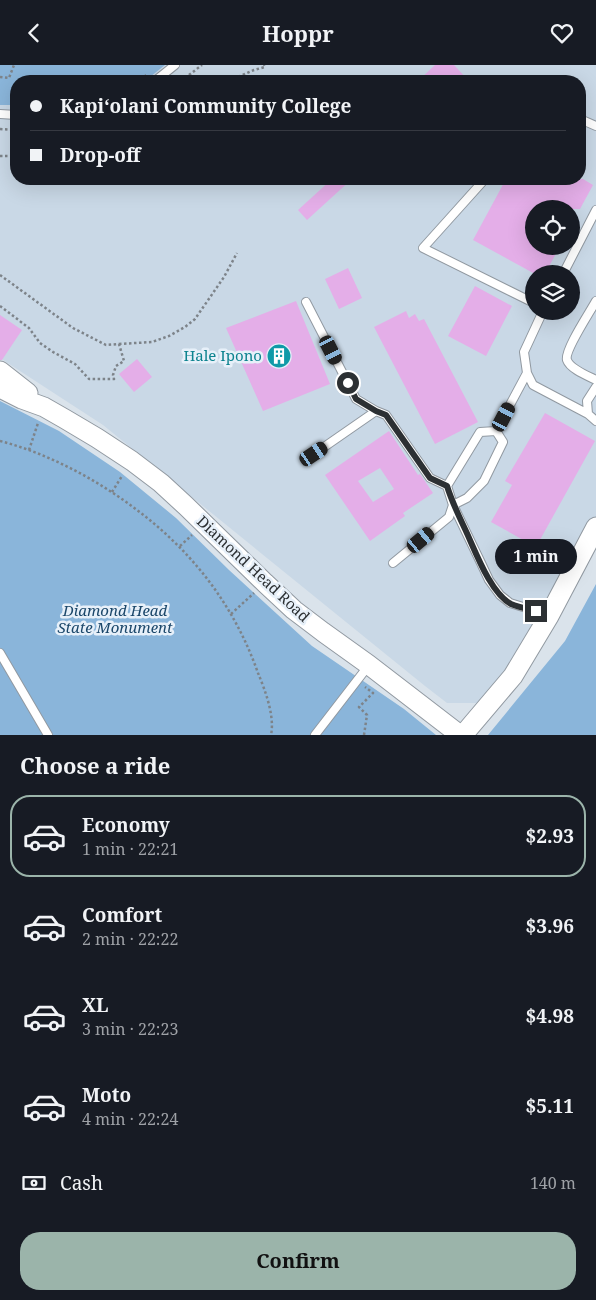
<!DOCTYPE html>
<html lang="en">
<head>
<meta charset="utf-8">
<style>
	:root { --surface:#171b24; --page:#20242c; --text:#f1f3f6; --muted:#9ea1a6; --line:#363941; --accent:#9bb4aa }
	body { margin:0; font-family:"Noto Serif",serif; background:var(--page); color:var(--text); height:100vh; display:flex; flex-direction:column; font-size:19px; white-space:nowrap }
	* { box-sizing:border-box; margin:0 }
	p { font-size:16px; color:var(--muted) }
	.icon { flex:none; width:28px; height:28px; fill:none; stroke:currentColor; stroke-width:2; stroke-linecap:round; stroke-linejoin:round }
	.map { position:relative; height:670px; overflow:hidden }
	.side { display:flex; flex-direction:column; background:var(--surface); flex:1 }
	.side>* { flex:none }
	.hud { position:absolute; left:10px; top:10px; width:576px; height:110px; border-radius:20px; box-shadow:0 5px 20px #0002; display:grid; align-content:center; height:110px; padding:0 20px; background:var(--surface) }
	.fabs { position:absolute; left:525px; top:135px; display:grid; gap:10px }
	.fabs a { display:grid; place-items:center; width:55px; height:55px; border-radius:50%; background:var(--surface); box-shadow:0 5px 20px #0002; font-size:25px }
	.end { position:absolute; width:22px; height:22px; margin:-11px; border:6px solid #2c3033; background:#fff; box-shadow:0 0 0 2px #fff }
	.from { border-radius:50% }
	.bubble { position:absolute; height:35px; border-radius:18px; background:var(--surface); box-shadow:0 5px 20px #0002; font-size:16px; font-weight:700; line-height:35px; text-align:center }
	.car { position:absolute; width:15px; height:30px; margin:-15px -8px; border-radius:6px; box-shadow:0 0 4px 1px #0007; background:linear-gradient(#222 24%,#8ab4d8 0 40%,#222 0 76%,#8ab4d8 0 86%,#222 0) }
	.hud b { display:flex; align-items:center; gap:18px; height:48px; font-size:19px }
	.hud b+b { border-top:1px solid var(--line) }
	.hud i { width:12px; height:12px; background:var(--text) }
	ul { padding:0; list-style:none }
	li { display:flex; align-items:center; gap:15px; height:82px; margin:0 10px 8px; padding:0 10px; border:2px solid transparent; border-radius:20px }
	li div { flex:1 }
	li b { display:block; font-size:19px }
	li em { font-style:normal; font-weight:700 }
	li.on { border-color:var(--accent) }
	li>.icon { width:45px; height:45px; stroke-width:1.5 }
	h2 { padding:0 20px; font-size:22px; line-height:60px }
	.pay { display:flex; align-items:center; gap:12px; height:55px; padding:0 20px; font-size:19px }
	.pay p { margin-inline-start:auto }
	.primary-button { display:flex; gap:10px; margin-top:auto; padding:10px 20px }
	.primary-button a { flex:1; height:58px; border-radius:20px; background:var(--accent); color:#111; font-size:20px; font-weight:700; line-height:58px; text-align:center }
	header { display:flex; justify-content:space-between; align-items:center; height:65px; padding:0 20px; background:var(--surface); font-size:22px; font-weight:700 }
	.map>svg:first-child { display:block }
</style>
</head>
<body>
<header><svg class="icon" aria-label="back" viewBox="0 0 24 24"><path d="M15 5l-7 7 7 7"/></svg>Hoppr<svg class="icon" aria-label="heart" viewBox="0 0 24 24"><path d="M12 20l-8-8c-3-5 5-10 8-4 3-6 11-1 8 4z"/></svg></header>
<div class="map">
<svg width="596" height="670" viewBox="0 0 596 670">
	<rect width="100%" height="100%" fill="#dae3eb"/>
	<!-- built -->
	<path fill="#c9d8e6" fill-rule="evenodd" d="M0,0h596v452l-80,152 -33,34h-36l-22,-17 -322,-261 -103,-67zM16,16h564v98h-564zM534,144h37v37h-37zM534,209h37v37h-37z"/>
	<!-- green -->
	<path fill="#8ab5da" d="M0,0h165l-20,16h-129v24h-16z
		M0,336l59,30 61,41 56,46 53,52 83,76 92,63 32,26h-436z
		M596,519v151h-108l77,-94z"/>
	<!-- building -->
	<path fill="#e4aee8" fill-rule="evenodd" d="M435,0h19l15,16h-51z
		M332,114h20l-45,41 -9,-10z
		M506,114h77l10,6 -13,24h-46v37h26l-15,28h-10l-62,-34z
		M348,203l14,30 -23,11 -14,-30z
		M475,221l37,20 -26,50 -38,-20z
		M296,236l34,83 -67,27 -37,-83z
		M406,246l3,7 6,-4 4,7 5,-2 54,103 -43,22 -61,-117z
		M0,250l22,15 -20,30h-2z
		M137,294l15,18 -18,15 -15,-18z
		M545,348l50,28 -59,106 -45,-25 21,-37 -7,-4z
		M389,366l29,44 2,-1 13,19 -30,20 2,3 -35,25 -45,-66zM380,403l14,21 -21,13 -15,-21z"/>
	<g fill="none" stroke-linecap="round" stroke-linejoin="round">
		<defs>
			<path id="service" d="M155,16l20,-16
				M0,49l16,1
				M580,54l16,7
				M485,114l-62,69 111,55
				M563,209l33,-64
				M596,236c-6,11 -32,50 -29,59 3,9 21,16 29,20
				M306,237l50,97 20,12
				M543,246l-19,41 3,21 6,12 55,29
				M596,322l-9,14 1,13 8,7
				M314,389l62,-43 10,4 44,63 17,8 33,-54 16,-1 31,-58
				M447,421l6,19 28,58 8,17 11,15 10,8 39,12
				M393,498l56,-46 4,-12 14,-7 17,-17 19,-39 -7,-11
				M0,588l48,82
				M315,670l54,-70"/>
			<path id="tertiary" d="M0,306l28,22
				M0,323l22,11 22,8 21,12 32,19 35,23 29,22 25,23 79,77 29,27 29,22 46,33 91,70
				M463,670l50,-59 36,-60 47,-89"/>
		</defs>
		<!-- service casing -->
		<use href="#service" stroke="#9199a1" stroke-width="10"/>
		<!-- tertiary casing -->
		<use href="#tertiary" stroke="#9199a1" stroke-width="21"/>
		<!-- path -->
		<path stroke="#7d8389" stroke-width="2.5" stroke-dasharray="2.5 2.5" stroke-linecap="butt" d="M0,12l9,1 5,-13
			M137,16l9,-6
			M181,16l21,-16
			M229,16l25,-11 11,-3 -1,-2
			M0,64l16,1
			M0,91h16
			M0,210l73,53 33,17 13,-1 5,17 -8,5 -3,9 1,4h-25l-14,-15 -22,-12 -13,-9 -11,-15 -29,-22
			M119,279l33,-2 17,-6 16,-9 10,-8 29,-42 13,-24
			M0,376c31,8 60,21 87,36 80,46 140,108 171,196 7,17 17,43 13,62
			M29,385l9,-27
			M112,427l10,-16
			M180,481l12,-11
			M231,549l23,-21
			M364,670l3,-20 -8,-8 14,-14 -8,-6"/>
		<!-- service -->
		<use href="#service" stroke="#fff" stroke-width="8"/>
		<!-- tertiary -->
		<use href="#tertiary" stroke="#fff" stroke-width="19"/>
	</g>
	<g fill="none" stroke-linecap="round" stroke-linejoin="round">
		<!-- route -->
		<path stroke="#2c3033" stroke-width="6" d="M348,318l8,16 20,12 10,4 44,63 17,8c5,16 11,28 18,43 10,21 25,64 46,75 7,3 17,5 25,7"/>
	</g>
	<!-- icons -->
	<defs>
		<symbol id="building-disc" viewBox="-11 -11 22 22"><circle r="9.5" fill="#0f9aa8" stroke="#e7f0f9"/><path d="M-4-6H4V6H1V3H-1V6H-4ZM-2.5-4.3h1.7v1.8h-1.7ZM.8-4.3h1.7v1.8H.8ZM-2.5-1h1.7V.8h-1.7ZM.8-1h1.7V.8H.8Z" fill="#fff"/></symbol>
	</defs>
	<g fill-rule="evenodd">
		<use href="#building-disc" x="265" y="277" width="28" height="28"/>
	</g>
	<g text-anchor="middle" stroke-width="5" stroke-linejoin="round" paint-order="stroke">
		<!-- culture labels -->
		<g font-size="15" fill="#0d838f" stroke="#e7f0f9" text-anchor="end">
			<text x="262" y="296">Hale Ipono</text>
		</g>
		<!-- street labels -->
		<g font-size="15" fill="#2c3033" stroke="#e7f0f9">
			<text transform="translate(253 504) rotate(43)" y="5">Diamond Head Road</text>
		</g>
		<!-- park labels -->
		<g font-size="15" font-style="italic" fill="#1b476a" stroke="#e7f0f9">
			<text x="115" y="551">Diamond Head<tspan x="115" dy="17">State Monument</tspan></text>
		</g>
	</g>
</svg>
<div class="fabs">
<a><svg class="icon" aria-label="locate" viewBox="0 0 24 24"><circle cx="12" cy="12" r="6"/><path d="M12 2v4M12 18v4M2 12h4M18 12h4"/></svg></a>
<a><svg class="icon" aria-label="layers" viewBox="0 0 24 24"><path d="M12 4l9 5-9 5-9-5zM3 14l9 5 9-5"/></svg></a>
</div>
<i class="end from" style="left:348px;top:318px"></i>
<i class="end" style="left:536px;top:546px"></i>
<div class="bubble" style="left:495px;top:474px;width:82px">1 min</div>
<i class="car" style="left:331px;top:285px;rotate:153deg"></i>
<i class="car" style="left:504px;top:352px;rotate:28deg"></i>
<i class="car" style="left:314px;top:389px;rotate:56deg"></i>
<i class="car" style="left:421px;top:475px;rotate:50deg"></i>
<div class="hud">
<b><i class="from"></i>Kapi‘olani Community College</b>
<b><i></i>Drop-off</b>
</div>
</div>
<section class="side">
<h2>Choose a ride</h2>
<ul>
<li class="on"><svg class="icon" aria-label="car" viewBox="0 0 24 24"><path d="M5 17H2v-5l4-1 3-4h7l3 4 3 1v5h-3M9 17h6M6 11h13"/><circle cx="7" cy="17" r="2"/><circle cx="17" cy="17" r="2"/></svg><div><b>Economy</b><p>1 min · 22:21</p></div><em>$2.93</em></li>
<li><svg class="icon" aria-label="car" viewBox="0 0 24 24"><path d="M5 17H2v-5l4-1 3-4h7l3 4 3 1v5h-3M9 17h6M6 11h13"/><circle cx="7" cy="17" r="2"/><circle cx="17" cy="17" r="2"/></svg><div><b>Comfort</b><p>2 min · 22:22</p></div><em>$3.96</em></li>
<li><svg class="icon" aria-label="car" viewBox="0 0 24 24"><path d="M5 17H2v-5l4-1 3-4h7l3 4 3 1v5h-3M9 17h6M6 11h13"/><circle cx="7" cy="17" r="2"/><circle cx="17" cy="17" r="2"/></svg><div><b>XL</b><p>3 min · 22:23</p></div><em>$4.98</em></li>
<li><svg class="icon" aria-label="car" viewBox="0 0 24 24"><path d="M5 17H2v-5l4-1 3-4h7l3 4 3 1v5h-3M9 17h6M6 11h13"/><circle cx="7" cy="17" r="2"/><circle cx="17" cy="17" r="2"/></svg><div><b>Moto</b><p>4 min · 22:24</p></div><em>$5.11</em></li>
</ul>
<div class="pay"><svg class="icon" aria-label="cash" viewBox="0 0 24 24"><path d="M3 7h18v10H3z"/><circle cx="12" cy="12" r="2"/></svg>Cash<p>140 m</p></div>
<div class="primary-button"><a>Confirm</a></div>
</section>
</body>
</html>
